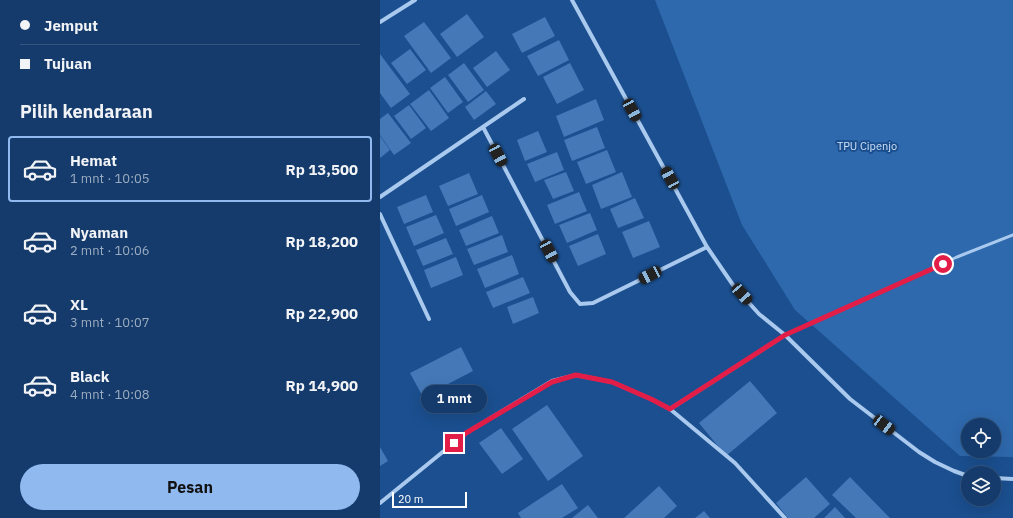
<!DOCTYPE html>
<html lang="id">
<head>
<meta charset="utf-8">
<style>
	:root { --surface:#143b6b; --page:#214673; --text:#f1f3f6; --muted:#9dadc1; --line:#33557e; --accent:#90b9f0 }
	body { margin:0; font-family:"IBM Plex Sans",sans-serif; background:var(--page); color:var(--text); height:100vh; display:flex; flex-direction:column; font-size:15px; white-space:nowrap }
	* { box-sizing:border-box; margin:0 }
	p { font-size:13px; color:var(--muted) }
	.icon { flex:none; width:22px; height:22px; fill:none; stroke:currentColor; stroke-width:2; stroke-linecap:round; stroke-linejoin:round }
	.map { position:relative; flex:1; overflow:hidden }
	.panel { display:flex; flex-direction:column; background:var(--surface); width:380px }
	.panel>* { flex:none }
	.top-card { display:grid; align-content:center; height:88px; padding:0 20px; background:var(--surface) }
	.controls { position:absolute; left:581px; top:418px; display:grid; gap:8px }
	.controls a { display:grid; place-items:center; width:40px; height:40px; border-radius:50%; background:var(--surface); box-shadow:0 4px 16px #0002,0 0 0 1px var(--line); font-size:20px }
	.scale { position:absolute; left:12px; bottom:10px; width:75px; box-sizing:border-box; padding-left:4px; border:2px solid #fff; border-top:0; font-size:11px; line-height:14px; white-space:nowrap; color:#fff; -webkit-text-stroke:3px #1b4f8f; paint-order:stroke }
	.end { position:absolute; width:18px; height:18px; margin:-9px; border:5px solid #e11d48; background:#fff; box-shadow:0 0 0 2px #fff }
	.from { border-radius:50% }
	.bubble { position:absolute; height:28px; border-radius:14px; background:var(--surface); box-shadow:0 4px 16px #0002,0 0 0 1px var(--line); font-size:13px; font-weight:800; line-height:28px; text-align:center }
	.car { position:absolute; width:12px; height:24px; margin:-12px -6px; border-radius:5px; box-shadow:0 0 3px 1px #0007; background:linear-gradient(#222 24%,#8ab4d8 0 40%,#222 0 76%,#8ab4d8 0 86%,#222 0) }
	.top-card b { display:flex; align-items:center; gap:14px; height:38px; font-size:15px }
	.top-card b+b { border-top:1px solid var(--line) }
	.top-card i { width:10px; height:10px; background:var(--text) }
	ul { padding:0; list-style:none }
	li { display:flex; align-items:center; gap:12px; height:66px; margin:0 8px 6px; padding:0 12px; border:2px solid transparent; border-radius:4px }
	li div { flex:1 }
	li b { display:block; font-size:15px }
	li em { font-style:normal; font-weight:800 }
	li.on { border-color:var(--accent) }
	li>.icon { width:36px; height:36px; stroke-width:1.5 }
	h2 { padding:0 20px; font-size:18px; line-height:48px }
	.button { display:flex; gap:8px; margin-top:auto; padding:8px 20px }
	.button a { flex:1; height:46px; border-radius:24px; background:var(--accent); color:#111; font-size:16px; font-weight:800; line-height:46px; text-align:center }
	main { display:flex; flex:1; min-height:0 }
	.map>svg:first-child { display:block }
</style>
</head>
<body>
<main>
<section class="panel">
<div class="top-card">
<b><i class="from"></i>Jemput</b>
<b><i></i>Tujuan</b>
</div>
<h2>Pilih kendaraan</h2>
<ul>
<li class="on"><svg class="icon" aria-label="car" viewBox="0 0 24 24"><path d="M5 17H2v-5l4-1 3-4h7l3 4 3 1v5h-3M9 17h6M6 11h13"/><circle cx="7" cy="17" r="2"/><circle cx="17" cy="17" r="2"/></svg><div><b>Hemat</b><p>1 mnt · 10:05</p></div><em>Rp 13,500</em></li>
<li><svg class="icon" aria-label="car" viewBox="0 0 24 24"><path d="M5 17H2v-5l4-1 3-4h7l3 4 3 1v5h-3M9 17h6M6 11h13"/><circle cx="7" cy="17" r="2"/><circle cx="17" cy="17" r="2"/></svg><div><b>Nyaman</b><p>2 mnt · 10:06</p></div><em>Rp 18,200</em></li>
<li><svg class="icon" aria-label="car" viewBox="0 0 24 24"><path d="M5 17H2v-5l4-1 3-4h7l3 4 3 1v5h-3M9 17h6M6 11h13"/><circle cx="7" cy="17" r="2"/><circle cx="17" cy="17" r="2"/></svg><div><b>XL</b><p>3 mnt · 10:07</p></div><em>Rp 22,900</em></li>
<li><svg class="icon" aria-label="car" viewBox="0 0 24 24"><path d="M5 17H2v-5l4-1 3-4h7l3 4 3 1v5h-3M9 17h6M6 11h13"/><circle cx="7" cy="17" r="2"/><circle cx="17" cy="17" r="2"/></svg><div><b>Black</b><p>4 mnt · 10:08</p></div><em>Rp 14,900</em></li>
</ul>
<div class="button"><a>Pesan</a></div>
</section>
<div class="map">
<svg width="633" height="518" viewBox="0 0 633 518">
	<rect width="100%" height="100%" fill="#1b4f8f"/>
	<!-- green -->
	<path fill="#2e69ad" fill-rule="evenodd" d="M275,0h358v457l-53,-1 -165,-146 -53,-85zM588,425h26v26h-26z"/>
	<!-- building -->
	<path fill="#4478b7" d="M87,14l17,23 -27,20 -17,-23z
		M165,17l10,19 -33,17 -10,-19z
		M44,22l27,36 -20,15 -27,-37z
		M179,40l10,20 -31,16 -11,-20z
		M30,49l16,21 -19,14 -16,-21z
		M116,51l14,19 -23,17 -14,-19z
		M0,54l30,40 -19,14 -11,-15z
		M84,63l20,27 -16,12 -20,-27z
		M190,63l14,27 -27,14 -14,-27z
		M65,77l18,25 -15,11 -18,-25z
		M49,90l20,28 -18,13 -21,-27z
		M106,91l10,13 -22,16 -9,-13z
		M216,99l8,21 -40,17 -8,-21z
		M29,105l17,23 -15,11 -17,-23z
		M8,113l23,30 -17,12 -14,-20v-16z
		M217,127l8,21 -33,13 -8,-21z
		M158,131l9,21 -22,9 -8,-21z
		M0,136l10,14 -10,8z
		M227,150l9,22 -30,12 -9,-22z
		M177,152l7,18 -29,12 -8,-18z
		M186,172l8,19 -21,8 -9,-19z
		M242,172l10,25 -31,12 -9,-24z
		M89,173l9,21 -30,12 -9,-20z
		M199,192l8,19 -32,13 -8,-19z
		M46,195l7,17 -29,12 -7,-17z
		M102,195l7,17 -33,14 -7,-17z
		M255,198l9,20 -26,10 -8,-19z
		M210,213l7,17 -30,13 -8,-18z
		M56,215l8,18 -30,13 -8,-19z
		M112,216l7,17 -33,13 -7,-16z
		M269,221l11,26 -27,11 -11,-26z
		M218,234l8,20 -28,12 -9,-20z
		M122,235l6,17 -34,13 -7,-16z
		M66,238l7,16 -30,12 -7,-16z
		M132,255l7,19 -34,14 -8,-19z
		M76,257l7,18 -32,13 -7,-18z
		M143,277l7,16 -37,15 -7,-16z
		M153,297l6,16 -26,11 -6,-17z
		M81,347l12,24 -50,26 -13,-24z
		M370,381l27,32 -51,43 -27,-33z
		M167,405l36,51 -35,25 -36,-52z
		M121,428l22,31 -21,15 -23,-31z
		M0,447l8,14 -8,5z
		M426,477l24,27 -16,14h-26l-12,-15z
		M470,477l35,36 5,5h-34l-24,-23z
		M182,484l16,24 -16,10h-41l-3,-5z
		M279,486l18,20 -13,12h-40z
		M208,505l10,13h-26z
		M455,507l10,11h-21z
		M324,511l6,7h-15z"/>
	<g fill="none" stroke-linecap="round" stroke-linejoin="round">
		<!-- service -->
		<path stroke="#a9c9ee" stroke-width="3" d="M405,335l172,-78 56,-22"/>
		<!-- minor -->
		<path stroke="#a9c9ee" stroke-width="4" d="M192,0l135,247 26,38 26,29 26,21 65,64 69,53 16,10 19,9 14,5
			M0,22l35,-22
			M103,127l87,165 10,12 13,-1 114,-56
			M0,197l144,-98
			M0,214l49,105
			M290,409l115,-74
			M614,478l19,1
			M0,503l86,-70 86,-52 24,-6 36,7 39,17 19,10 65,54 50,55"/>
	</g>
	<g fill="none" stroke-linecap="round" stroke-linejoin="round">
		<!-- route -->
		<path stroke="#e11d48" stroke-width="5" d="M74,443l12,-10 86,-51 24,-7 36,7 39,17 19,10 115,-74 158,-71"/>
	</g>
	<g text-anchor="middle" stroke-width="4" stroke-linejoin="round" paint-order="stroke">
		<!-- park labels -->
		<g font-size="11" fill="#cfe3fa" stroke="#1b4f8f">
			<text x="487" y="150">TPU Cipenjo</text>
		</g>
	</g>
</svg>
<div class="controls">
<a><svg class="icon" aria-label="locate" viewBox="0 0 24 24"><circle cx="12" cy="12" r="6"/><path d="M12 2v4M12 18v4M2 12h4M18 12h4"/></svg></a>
<a><svg class="icon" aria-label="layers" viewBox="0 0 24 24"><path d="M12 4l9 5-9 5-9-5zM3 14l9 5 9-5"/></svg></a>
</div>
<div class="scale">20 m</div>
<i class="end from" style="left:563px;top:264px"></i>
<i class="end" style="left:74px;top:443px"></i>
<div class="bubble" style="left:41px;top:385px;width:66px">1 mnt</div>
<i class="car" style="left:252px;top:110px;rotate:151deg"></i>
<i class="car" style="left:118px;top:155px;rotate:152deg"></i>
<i class="car" style="left:290px;top:178px;rotate:331deg"></i>
<i class="car" style="left:169px;top:251px;rotate:152deg"></i>
<i class="car" style="left:270px;top:275px;rotate:243deg"></i>
<i class="car" style="left:362px;top:294px;rotate:138deg"></i>
<i class="car" style="left:504px;top:425px;rotate:127deg"></i>
</div>
</main>
</body>
</html>
